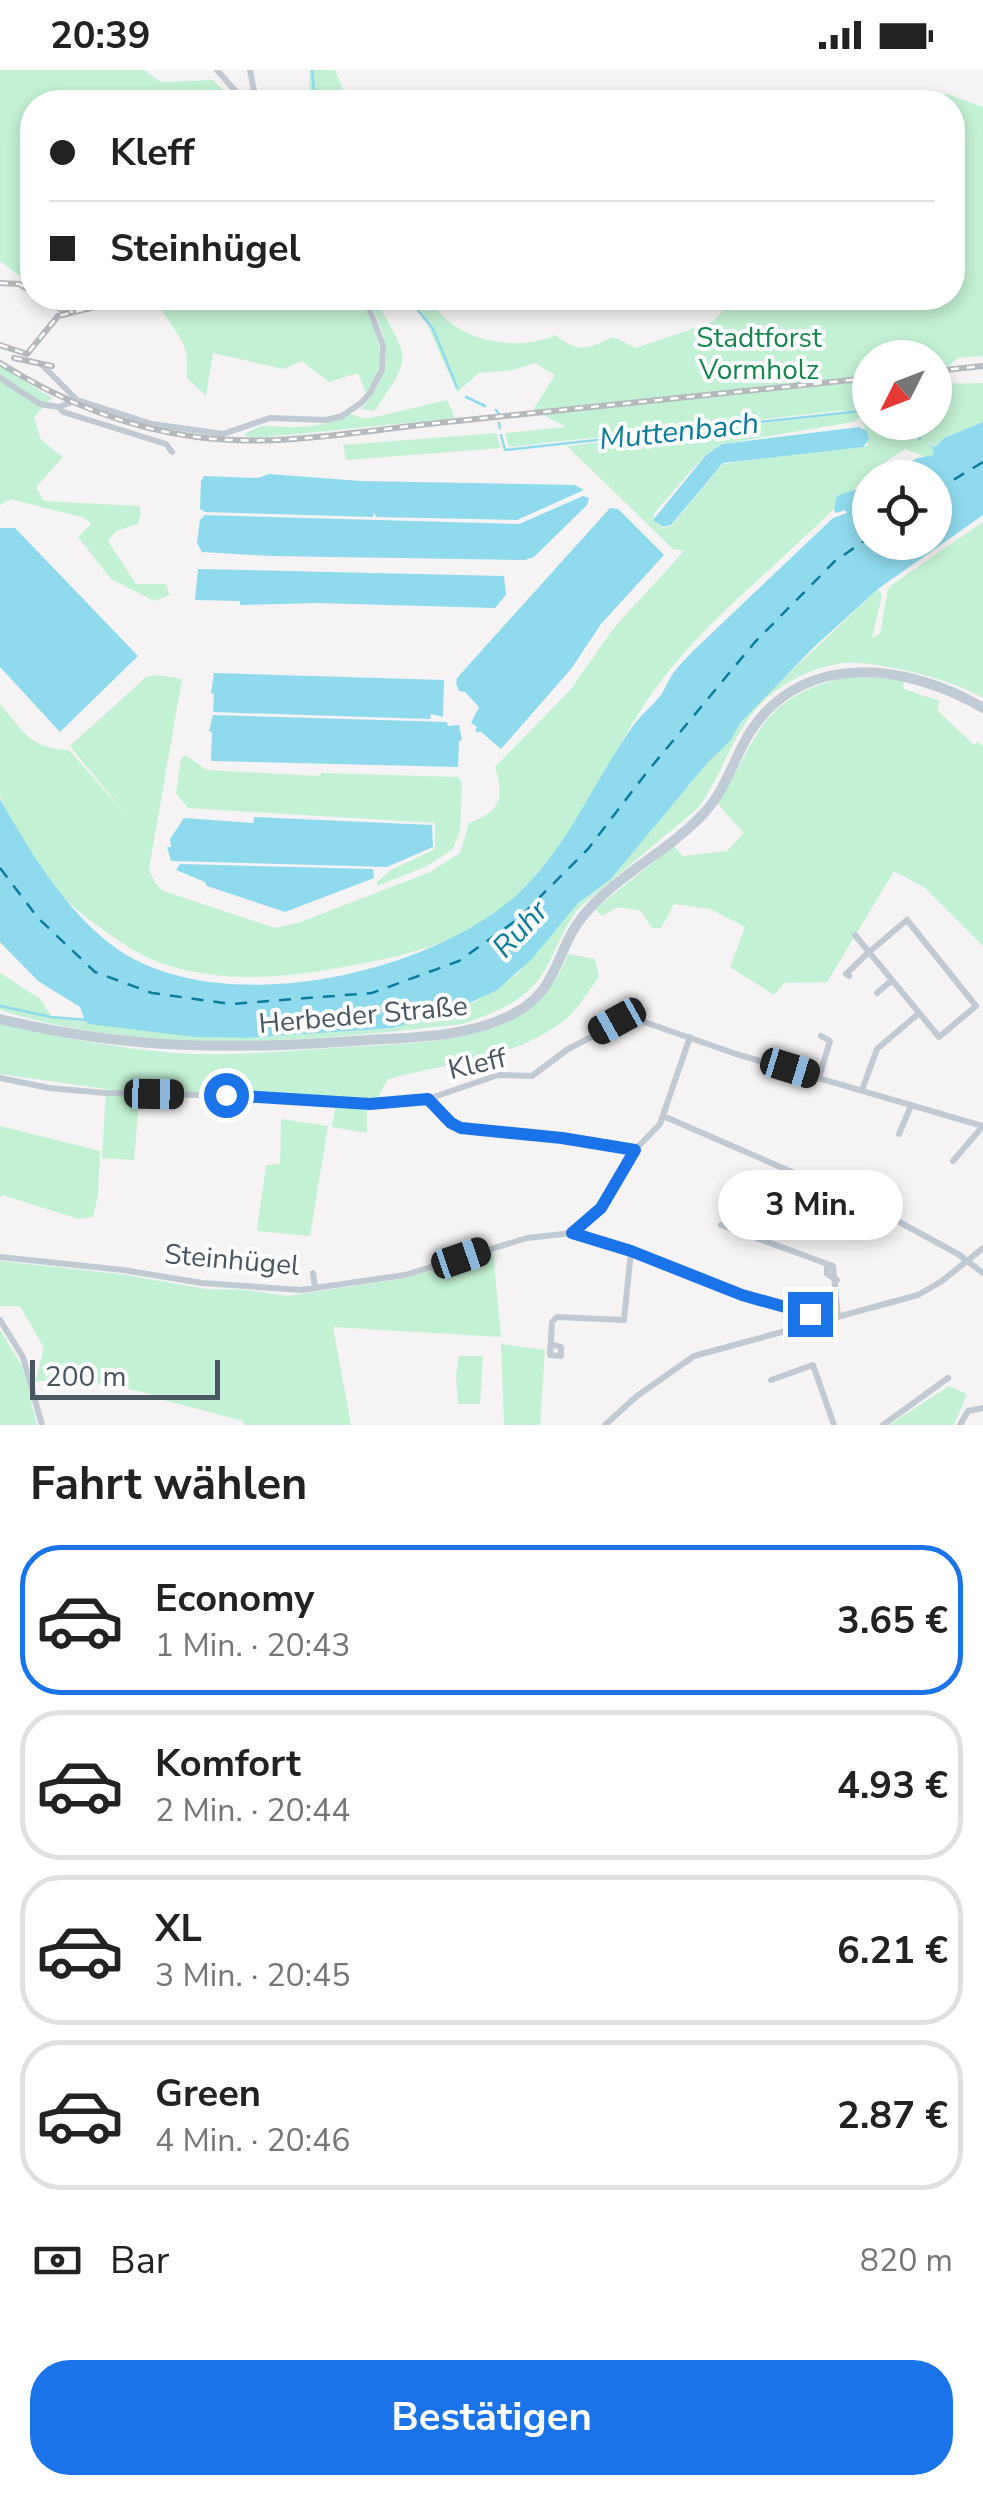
<!DOCTYPE html>
<html lang="de">
<head>
<meta charset="utf-8">
<style>
	:root { --surface:#fff; --page:#f6f6f6; --text:#222; --muted:#767676; --line:#e0e0e0; --accent:#1a73e8 }
	body { margin:0; font-family:"Nunito Sans",sans-serif; background:var(--page); color:var(--text); height:100vh; display:flex; flex-direction:column; font-size:38px; white-space:nowrap }
	* { box-sizing:border-box; margin:0 }
	p { font-size:32px; color:var(--muted) }
	.icon { flex:none; width:55px; height:55px; fill:none; stroke:currentColor; stroke-width:2; stroke-linecap:round; stroke-linejoin:round }
	.map { position:relative; height:1355px; overflow:hidden }
	.side { display:flex; flex-direction:column; background:var(--surface); flex:1 }
	.side>* { flex:none }
	.hud { position:absolute; left:20px; top:20px; width:945px; height:220px; border-radius:40px; box-shadow:0 5px 15px #0003; display:grid; align-content:center; height:220px; padding:0 30px; background:var(--surface) }
	.needle { width:65px; rotate:228deg }
	.buttons { position:absolute; left:852px; top:270px; display:grid; gap:20px }
	.buttons a { display:grid; place-items:center; width:100px; height:100px; border-radius:50%; background:var(--surface); box-shadow:0 5px 15px #0003; font-size:50px }
	.scale { position:absolute; left:30px; bottom:25px; width:190px; box-sizing:border-box; padding-left:10px; border:5px solid #4a5661; border-top:0; font-size:28px; line-height:35px; white-space:nowrap; color:#4a5661; -webkit-text-stroke:8px #fff; paint-order:stroke }
	.end { position:absolute; width:45px; height:45px; margin:-22px; border:12px solid #1a73e8; background:#fff; box-shadow:0 0 0 5px #fff }
	.from { border-radius:50% }
	.bubble { position:absolute; height:70px; border-radius:35px; background:var(--surface); box-shadow:0 5px 15px #0003; font-size:32px; font-weight:700; line-height:70px; text-align:center }
	.car { position:absolute; width:30px; height:60px; margin:-30px -15px; border-radius:12px; box-shadow:0 0 8px 2px #0007; background:linear-gradient(#222 24%,#8ab4d8 0 40%,#222 0 76%,#8ab4d8 0 86%,#222 0) }
	.hud b { display:flex; align-items:center; gap:35px; height:95px; font-size:38px }
	.hud b+b { border-top:2px solid var(--line) }
	.hud i { width:25px; height:25px; background:var(--text) }
	ul { padding:0; list-style:none }
	li { display:flex; align-items:center; gap:30px; height:150px; margin:0 20px 15px; padding:0 10px; border:5px solid var(--line); border-radius:40px }
	li div { flex:1 }
	li b { display:block; font-size:38px }
	li em { font-style:normal; font-weight:700 }
	li.current { border-color:var(--accent) }
	li>.icon { width:90px; height:90px; stroke-width:1.5 }
	h2 { padding:0 30px; font-size:45px; line-height:120px }
	.pay { display:flex; align-items:center; gap:25px; height:110px; padding:0 30px; font-size:38px }
	.pay p { margin-inline-start:auto }
	.cta { display:flex; gap:20px; margin-top:auto; padding:20px 30px }
	.cta a { flex:1; height:115px; border-radius:40px; background:var(--accent); color:#fff; font-size:40px; font-weight:700; line-height:115px; text-align:center }
	.status { display:flex; justify-content:space-between; align-items:center; height:70px; padding:0 50px; background:var(--surface); direction:ltr }
	.status svg { height:28px; fill:currentColor }
	.map>svg:first-child { display:block }
</style>
</head>
<body>
<div class="status"><b>20:39</b><svg viewBox="0 0 49 12"><path d="M0 12V9h3v3zM5 12V6h3v6zM10 12V3h3v9zM15 12V0h3v12zM26 1h20v11H26zM47 4h2v5h-2z"/></svg></div>
<div class="map">
<svg width="983" height="1355" viewBox="0 0 983 1355">
	<rect width="100%" height="100%" fill="#f5f3f3"/>
	<!-- green -->
	<path fill="#c3f1d5" fill-rule="evenodd" d="M0,0h144l17,12 52,-2 22,22h-203v183l-32,-24z
		M310,0h25l13,32h-39z
		M947,24l36,13v249l-25,2 -23,19v-19h-65v64h65v-38l48,-1v39l-39,16 -9,9 -7,-5 7,11 -2,3 -7,1 -21,-8c-35,21 -62,51 -91,79 -60,57 -127,110 -172,180 -46,72 -94,185 -175,224 -49,23 -108,33 -161,41 -57,8 -126,6 -176,-25 -21,-14 -42,-28 -61,-45 -14,-14 -66,-90 -69,-108 0,-28 0,-61 0,-91 23,27 32,46 69,46l58,66 -57,-70 76,-69 11,-2 25,4 -33,190 6,14 8,8 112,37 23,-5 132,-51 30,-19 9,-30c32,-11 36,-26 26,-56l76,-78 42,-60 71,-78 -11,-2 -106,-103 276,-32 2,-4 -336,37 -4,-14 61,-6 -33,-17 22,-35 -20,-12 -22,7 -34,3 -22,19 -32,-73 -20,-21h21c8,7 14,16 22,23 27,23 77,29 107,14 25,19 31,14 58,2l23,11 76,-26 24,-24h105c15,6 29,8 43,0h68v-196h-22l8,-7zM862,347l6,29h-22l-123,18 -52,62 -8,2 -10,-9 2,-7 51,-58 16,-10 131,-22z
		M154,228h208c14,34 30,62 4,95l-8,-20 -29,9 -27,-21 -19,8 -70,-16 -7,43 -19,-18v-23l-5,-14z
		M367,228h8c32,61 41,54 -1,113l-13,-2c35,-40 30,-66 6,-111z
		M0,296l52,32 -18,19 7,23 22,17 -27,30 8,14 95,5 2,6 -3,12 -22,7 -8,10 28,43h30l4,11 -16,6 -43,-22 -33,-42 13,-13 -6,-6 -75,-19 -10,6z
		M447,330l8,18 -157,16 -47,4 -7,-3c17,-13 25,-8 45,-8 20,1 44,-4 62,-13l11,4h9z
		M496,363l5,15 -155,12 -3,-15z
		M983,452v176c-27,-18 -108,-38 -140,-35 -32,4 -66,22 -87,46 -25,29 -35,68 -58,99l-117,98c-15,17 -21,35 -31,55 -18,37 -50,50 -87,63 -152,17 -314,33 -463,-14v-37l40,26 12,18 142,20 54,1 145,-10 82,-26 41,-27 62,-72 32,-23 98,-118 22,-21 11,-19 23,-25 114,-108 4,6 -10,43 8,-4 8,-45 5,-5z
		M850,606l54,4 -1,9 37,12 -3,9 37,35 4,-3 5,4v200l-58,-58 -31,-17 -67,111 -43,1 -10,12 -44,-28 15,-40 -35,-18 -36,-5 -13,24h-9l-11,-17 -23,-4 -16,9 -7,-7 79,-63 9,10 44,-5 17,-18 -26,-29c42,-72 43,-107 132,-128z
		M185,685l22,15 112,6 3,-3 136,4 4,6 -2,48 -7,18 -26,17 -50,20v-4l14,-12 44,-21v-26l-247,-15 -12,-15 5,-34z
		M568,884l27,5 4,18c-11,14 -21,32 -34,43 -51,39 -117,43 -177,59l-11,20 -10,2v32l-35,-6 5,-28 -197,-8 -6,69 -32,-2 4,-69 -106,-15v-51c57,14 115,25 174,30 58,4 118,-3 176,-6 55,-3 115,-4 166,-29 25,-12 42,-38 52,-64z
		M281,1049l47,7 -18,110 -53,-5 9,-66 14,-1z
		M0,1056l100,25 -2,44 -5,22 -14,2 -77,-24 -2,3z
		M493,1181l8,86 -168,-10 18,98h-107l-1,-4 -91,-24 -1,-3c-37,-8 -77,-19 -116,-12l9,-34 -24,-42h-20v-45l119,13 87,15 40,1 42,6 118,-18z
		M0,1260l23,38 14,57h-37z
		M501,1274l44,6 -5,75h-36z
		M459,1286h24l-3,48h-22l-2,-28z
		M949,1316l18,8 -13,31h-65z"/>
	<!-- water -->
	<path fill="#90daee" d="M983,352v93l-105,74 -64,58 -73,75 -11,19 -22,21 -98,118 -32,23 -47,57 -34,30 -44,21 -60,17 -145,10 -54,-1 -105,-13 -4,-3 -5,-14 -42,-26 -38,-39v-143c28,49 60,103 104,140 102,87 325,38 416,-47 50,-48 75,-114 115,-169 8,-10 18,-18 26,-28 4,-6 7,-14 11,-20 5,-8 13,-15 20,-23l141,-134 14,-5 -2,-3 -9,3 -2,-3 3,-14 33,-12v58h65v-64l-48,-1 30,-19 17,-3 -2,-8 -7,-4 10,4 9,-9z
		M859,357l8,4 2,8 -6,8 -140,16 -52,62 -8,2 -10,-7 53,-65 16,-11z
		M269,404l91,7 215,4 9,5 -67,30 -141,-3 -2,-5 -1,5 -168,-5 -5,-3 1,-28 3,-5 54,2z
		M583,426l6,2 -2,7 -53,52 -9,3 -254,-4 -69,-4 -5,-9 3,-23 5,-5 314,9z
		M610,438l8,1 46,46 -63,69 -30,45 -70,80 -21,-18 -2,2 -3,-3 2,-3 -6,-4 8,-16 -14,-15 -6,-1 -3,-8 1,-5z
		M0,458h15l123,128 -78,76 -60,-65z
		M198,499l306,7 2,19 -11,13 -177,-5 -78,2v-4l-45,-1z
		M214,603l230,7 -1,37 -12,-3 -1,5 -217,-7 1,-18 -3,-1z
		M213,645l234,7 1,4 11,-1 3,15 -3,1 -1,26 -247,-6 1,-29 -3,-1z
		M254,747l178,8 1,22 -46,20 -216,-6 -4,-14h4l-1,-8 14,-21 69,5z
		M180,794l193,5 1,9 -89,34 -78,-26 -2,-4 -29,-12z"/>
	<g fill="none" stroke-linecap="round" stroke-linejoin="round">
		<!-- stream -->
		<path stroke="#90daee" stroke-width="2.5" d="M311,32l3,-12 -2,-20
			M408,228l25,31 24,58
			M466,327l19,9
			M496,340l3,4
			M894,352l26,17
			M499,353l1,5
			M501,365l4,15 365,-40
			M0,936l51,11 36,3"/>
		<!-- ferry -->
		<path stroke="#0c7c9b" stroke-width="2.5" stroke-dasharray="12 10" stroke-linecap="butt" d="M935,421l48,-29
			M0,798l38,50 57,54 57,21 79,11 141,-11 87,-32 59,-42 70,-70 59,-77 108,-130 80,-81 35,-24"/>
		<!-- minor -->
		<path stroke="#c1cad2" stroke-width="6" d="M217,0l28,32
			M250,0l6,32
			M41,294l36,36 75,24 71,10 47,-16 56,2 16,-4 19,-13 9,-10 12,-23 1,-25 -18,-47
			M0,308l40,26 19,3 4,5 103,32 6,8
			M59,337l18,-7
			M907,850l69,86 -37,31 -70,-85z
			M849,906l-3,-2 23,-22 -14,-17
			M877,923l15,-13
			M819,1007l11,-36 -9,-5
			M0,1008l49,10 57,5 192,4 72,7 58,-5 70,-24 34,1 36,-27 62,-32 106,37 247,72
			M862,1020l15,-41 41,-35
			M428,1029l23,24 10,5 101,10 73,12
			M663,1046l205,89 90,49 25,19
			M899,1064l12,-28
			M953,1091l30,-35
			M721,1155l112,41 5,51
			M573,1162l28,-24 34,-58 25,-26 30,-87
			M0,1187l123,13 79,13 99,7 104,-15 122,-37 45,-5 59,18 111,44 68,19 12,7
			M827,1194v10l10,6
			M313,1203l2,15
			M0,1250l23,37 19,68
			M551,1274l10,3v9l-11,-1 2,-33 5,-5 67,3 7,-69
			M771,1310l42,-15 21,60
			M605,1355l32,-29 57,-40 224,-61 24,-14 41,-33
			M883,1355l65,-47
			M960,1355l8,-14 15,-3"/>
		<!-- secondary -->
		<path stroke="#c1cbd6" stroke-width="10" d="M0,949c128,31 237,31 368,21 49,-3 102,-3 147,-27 44,-23 41,-64 68,-97 33,-41 85,-64 121,-103 23,-24 30,-57 48,-84 55,-80 158,-64 231,-21"/>
		<defs>
			<path id="rail" d="M0,213l19,1 13,8
				M41,228l21,12 11,2
				M0,275l27,9 31,-38 61,-15
				M14,288l38,8
				M0,293c61,38 125,65 197,74 82,11 168,-7 250,-15 141,-15 282,-29 423,-44
				M935,301l48,-5"/>
		</defs>
		<!-- rail casing -->
		<use href="#rail" stroke="#b5b8bd" stroke-width="6"/>
		<!-- rail -->
		<use href="#rail" stroke="#fff" stroke-width="2.5" stroke-dasharray="8" stroke-linecap="butt"/>
	</g>
	<g fill="none" stroke-linecap="round" stroke-linejoin="round">
		<!-- route -->
		<path stroke="#1a73e8" stroke-width="12" d="M226,1025l144,9 58,-5 23,24 10,5 101,10 73,12 -34,58 -29,25 59,18 111,44 68,19"/>
	</g>
	<g text-anchor="middle" stroke-width="8" stroke-linejoin="round" paint-order="stroke">
		<!-- park labels -->
		<g font-size="28" fill="#17864f" stroke="#fff">
			<text x="759" y="277">Stadtforst<tspan x="759" dy="32">Vormholz</tspan></text>
		</g>
		<!-- street labels -->
		<g font-size="28" fill="#4a5661" stroke="#fff">
			<text transform="translate(363 944) rotate(-5)" y="10">Herbeder Straße</text>
			<text transform="translate(477 993) rotate(-13)" y="10">Kleff</text>
			<text transform="translate(232 1189) rotate(5)" y="10">Steinhügel</text>
		</g>
		<!-- water labels -->
		<g font-size="30" font-style="italic" fill="#0c7c9b" stroke="#fff">
			<text transform="translate(679 361) rotate(-6)" y="10">Muttenbach</text>
			<text transform="translate(520 859) rotate(-47)" y="10">Ruhr</text>
		</g>
	</g>
</svg>
<div class="buttons">
<a><svg class="needle" viewBox="-14 -14 28 28"><path d="M0-13l5 13h-10z" fill="#e53935"/><path d="M0 13l5-13h-10z" fill="#767676"/></svg></a>
<a><svg class="icon" aria-label="locate" viewBox="0 0 24 24"><circle cx="12" cy="12" r="6"/><path d="M12 2v4M12 18v4M2 12h4M18 12h4"/></svg></a>
</div>
<div class="scale">200 m</div>
<i class="end from" style="left:226px;top:1025px"></i>
<i class="end" style="left:810px;top:1244px"></i>
<div class="bubble" style="left:718px;top:1100px;width:185px">3 Min.</div>
<i class="car" style="left:617px;top:951px;rotate:241deg"></i>
<i class="car" style="left:790px;top:998px;rotate:107deg"></i>
<i class="car" style="left:154px;top:1024px;rotate:91deg"></i>
<i class="car" style="left:461px;top:1188px;rotate:71deg"></i>
<div class="hud">
<b><i class="from"></i>Kleff</b>
<b><i></i>Steinhügel</b>
</div>
</div>
<section class="side">
<h2>Fahrt wählen</h2>
<ul>
<li class="current"><svg class="icon" aria-label="car" viewBox="0 0 24 24"><path d="M5 17H2v-5l4-1 3-4h7l3 4 3 1v5h-3M9 17h6M6 11h13"/><circle cx="7" cy="17" r="2"/><circle cx="17" cy="17" r="2"/></svg><div><b>Economy</b><p>1 Min. · 20:43</p></div><em>3.65 €</em></li>
<li><svg class="icon" aria-label="car" viewBox="0 0 24 24"><path d="M5 17H2v-5l4-1 3-4h7l3 4 3 1v5h-3M9 17h6M6 11h13"/><circle cx="7" cy="17" r="2"/><circle cx="17" cy="17" r="2"/></svg><div><b>Komfort</b><p>2 Min. · 20:44</p></div><em>4.93 €</em></li>
<li><svg class="icon" aria-label="car" viewBox="0 0 24 24"><path d="M5 17H2v-5l4-1 3-4h7l3 4 3 1v5h-3M9 17h6M6 11h13"/><circle cx="7" cy="17" r="2"/><circle cx="17" cy="17" r="2"/></svg><div><b>XL</b><p>3 Min. · 20:45</p></div><em>6.21 €</em></li>
<li><svg class="icon" aria-label="car" viewBox="0 0 24 24"><path d="M5 17H2v-5l4-1 3-4h7l3 4 3 1v5h-3M9 17h6M6 11h13"/><circle cx="7" cy="17" r="2"/><circle cx="17" cy="17" r="2"/></svg><div><b>Green</b><p>4 Min. · 20:46</p></div><em>2.87 €</em></li>
</ul>
<div class="pay"><svg class="icon" aria-label="cash" viewBox="0 0 24 24"><path d="M3 7h18v10H3z"/><circle cx="12" cy="12" r="2"/></svg>Bar<p>820 m</p></div>
<div class="cta"><a>Bestätigen</a></div>
</section>
</body>
</html>
